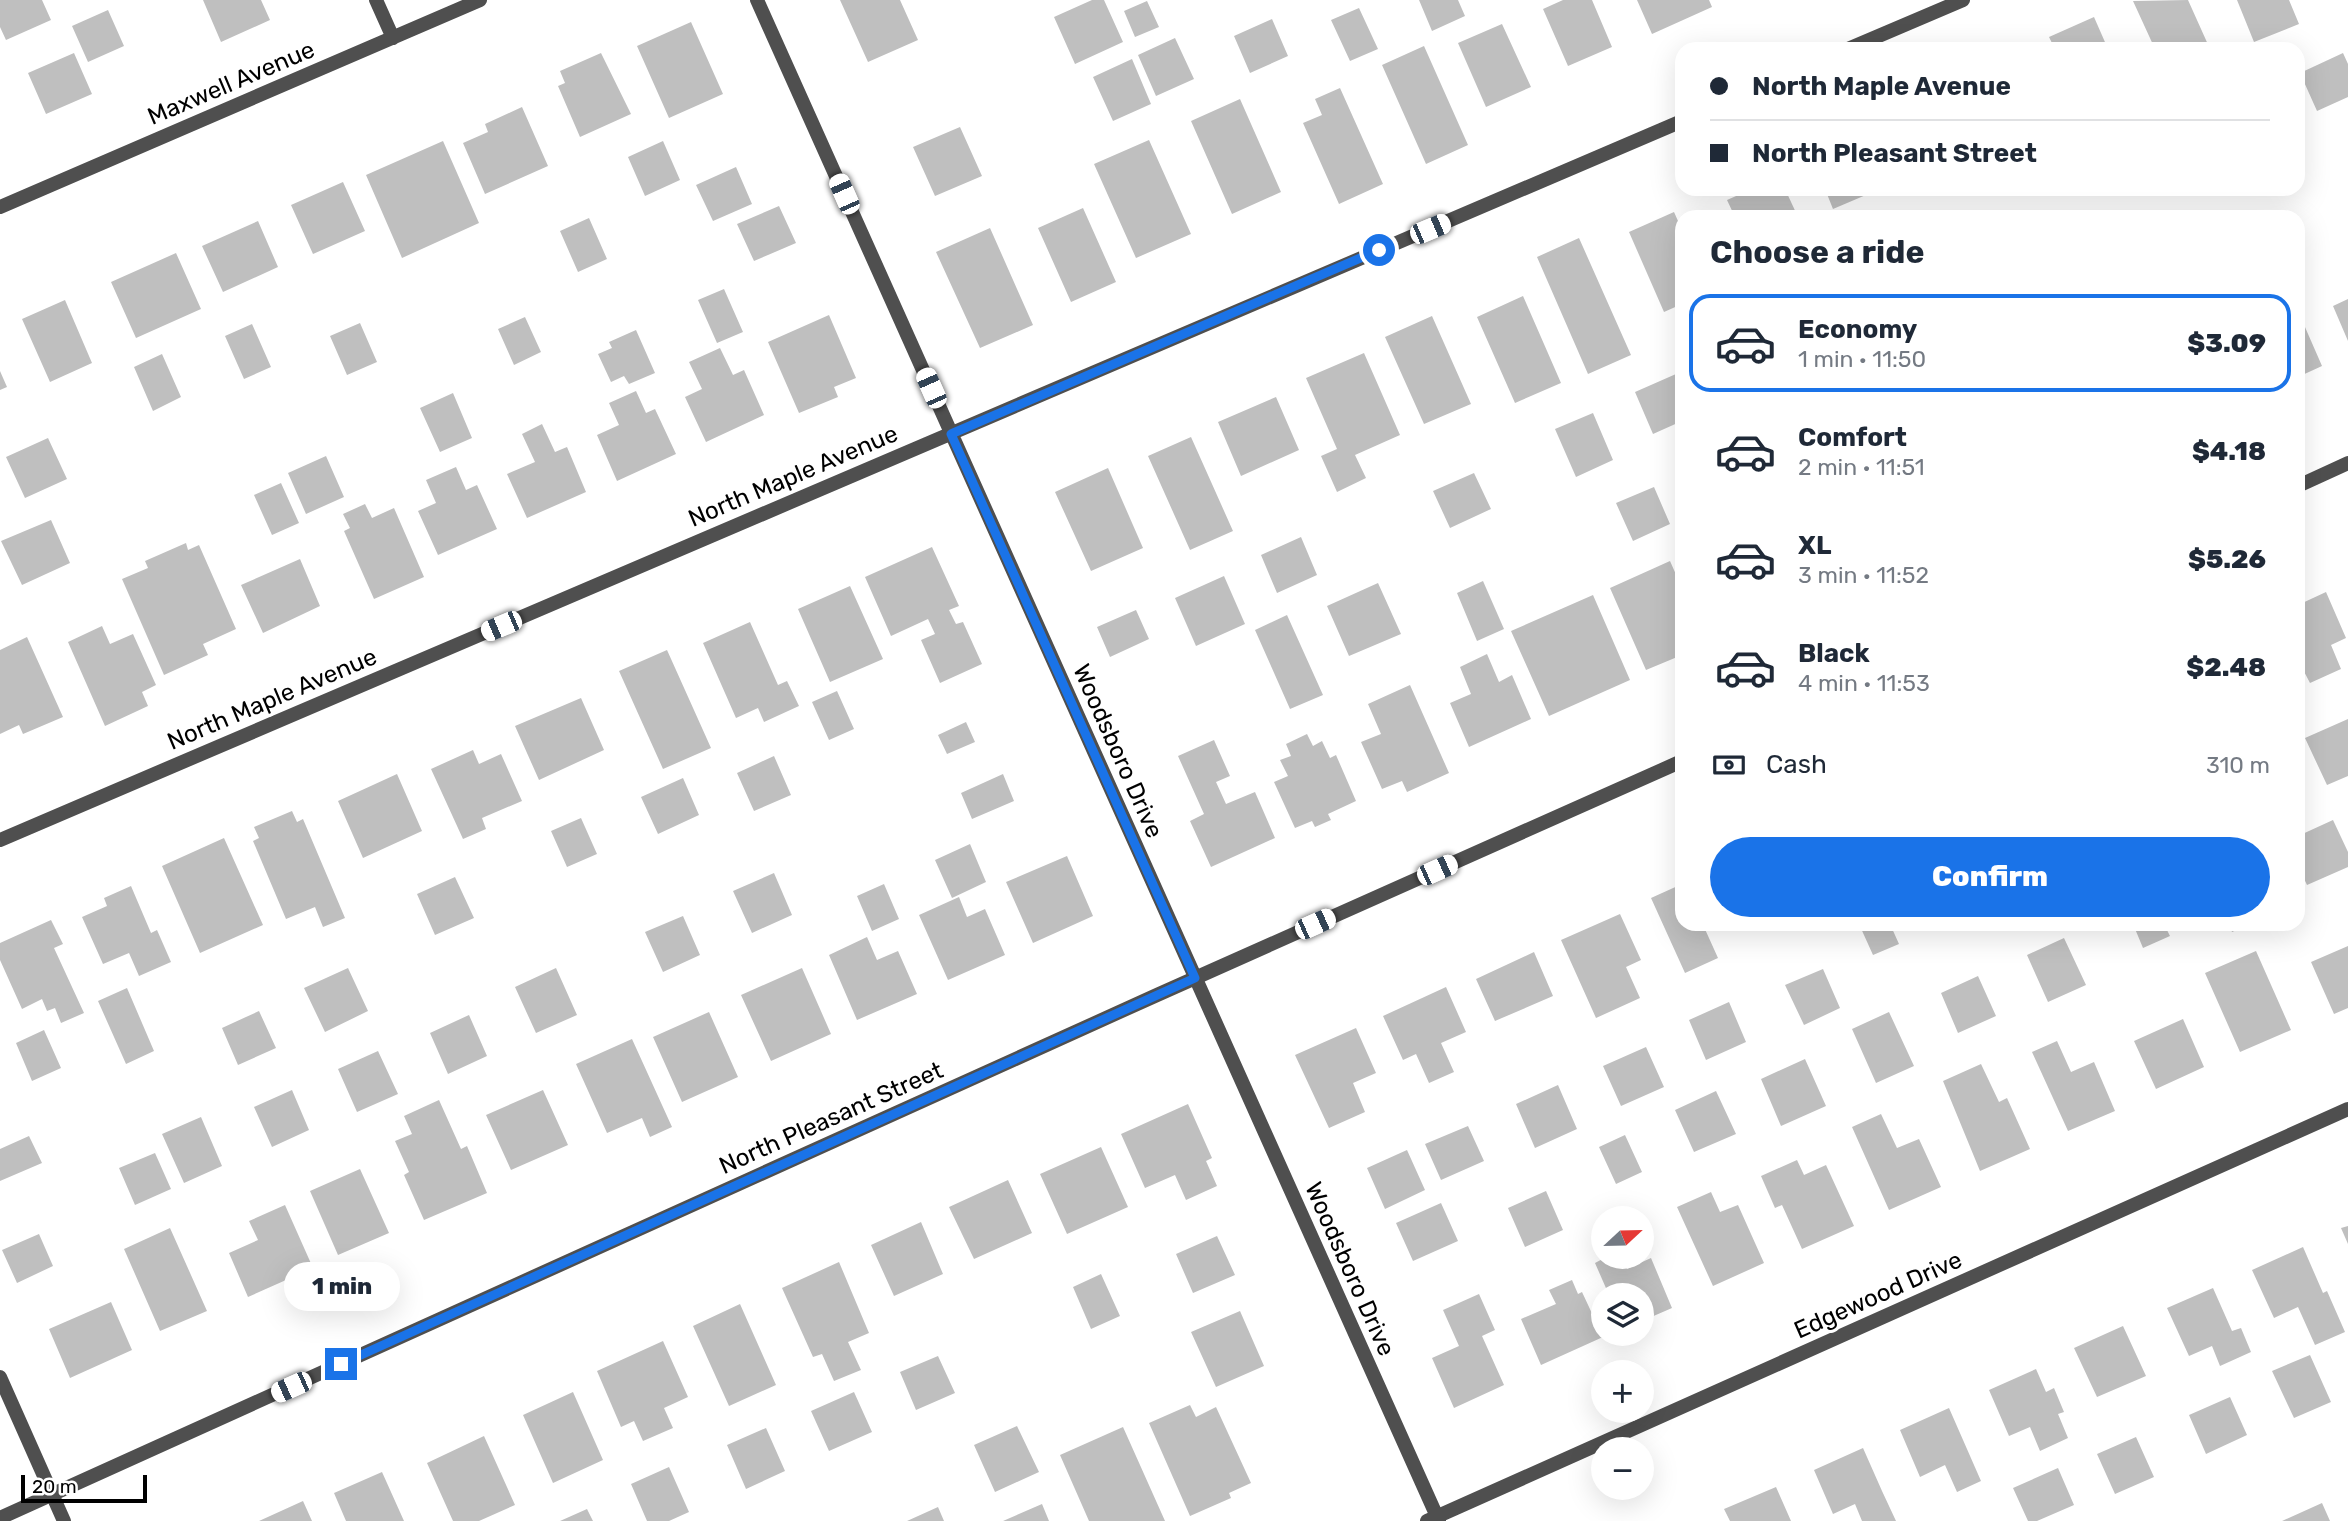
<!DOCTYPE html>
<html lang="en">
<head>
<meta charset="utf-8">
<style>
	:root { --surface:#fff; --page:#f2f2f3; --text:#1f2937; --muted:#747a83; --line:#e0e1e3; --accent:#1a73e8 }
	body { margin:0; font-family:Rubik,sans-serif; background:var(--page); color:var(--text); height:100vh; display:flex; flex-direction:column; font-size:26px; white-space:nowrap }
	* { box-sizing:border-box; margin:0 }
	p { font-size:23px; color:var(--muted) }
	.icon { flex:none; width:38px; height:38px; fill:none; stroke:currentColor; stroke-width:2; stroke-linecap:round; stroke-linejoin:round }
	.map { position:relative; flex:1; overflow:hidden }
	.side { position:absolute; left:1675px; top:210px; width:630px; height:721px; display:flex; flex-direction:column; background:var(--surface); border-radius:21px; box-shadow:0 7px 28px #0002 }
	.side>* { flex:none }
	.hud { position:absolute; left:1675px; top:42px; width:630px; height:154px; border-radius:21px; box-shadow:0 7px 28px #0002; display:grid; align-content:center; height:154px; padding:0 35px; background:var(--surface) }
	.needle { width:46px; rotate:68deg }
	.tools { position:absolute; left:1591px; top:1206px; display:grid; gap:14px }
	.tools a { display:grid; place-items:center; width:63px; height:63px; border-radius:50%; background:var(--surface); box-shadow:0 7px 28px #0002; font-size:35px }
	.scale { position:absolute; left:21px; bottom:18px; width:126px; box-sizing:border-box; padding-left:7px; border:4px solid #000; border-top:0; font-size:19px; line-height:24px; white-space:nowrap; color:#000; -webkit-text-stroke:5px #fff; paint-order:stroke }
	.end { position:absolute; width:32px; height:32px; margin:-16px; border:9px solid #1a73e8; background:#fff; box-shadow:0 0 0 4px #fff }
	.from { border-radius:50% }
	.bubble { position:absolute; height:49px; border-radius:24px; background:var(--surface); box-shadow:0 7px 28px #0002; font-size:23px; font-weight:800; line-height:49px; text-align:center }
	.car { position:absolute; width:21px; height:42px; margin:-21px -10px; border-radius:9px; box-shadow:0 0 5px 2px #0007; background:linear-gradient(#fff 24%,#345 0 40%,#fff 0 76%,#345 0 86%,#fff 0) }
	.hud b { display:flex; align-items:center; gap:24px; height:66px; font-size:26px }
	.hud b+b { border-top:2px solid var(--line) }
	.hud i { width:18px; height:18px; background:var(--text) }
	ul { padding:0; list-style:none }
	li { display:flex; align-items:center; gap:21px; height:98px; margin:0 14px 10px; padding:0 21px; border:4px solid transparent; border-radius:21px }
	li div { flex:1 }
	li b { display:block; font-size:26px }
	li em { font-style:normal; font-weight:800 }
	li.selected { border-color:var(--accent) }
	li>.icon { width:63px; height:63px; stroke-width:1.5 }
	h2 { padding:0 35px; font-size:32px; line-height:84px }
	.pay { display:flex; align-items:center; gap:18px; height:77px; padding:0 35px; font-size:26px }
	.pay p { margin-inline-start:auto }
	.cta { display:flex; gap:14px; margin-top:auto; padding:14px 35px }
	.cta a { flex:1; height:80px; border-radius:42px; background:var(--accent); color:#fff; font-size:28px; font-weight:800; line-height:80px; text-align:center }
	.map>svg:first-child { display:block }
</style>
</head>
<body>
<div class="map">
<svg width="2348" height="1521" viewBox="0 0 2348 1521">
	<rect width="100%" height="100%" fill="#fff"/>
	<!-- building -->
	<path fill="#bfbfbf" d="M0,0h42l9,20 -45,20 -6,-13z
		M203,0h58l9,20 -49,22z
		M840,0h60l18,40 -50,22z
		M1092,0h12l19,42 -48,22 -21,-47z
		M1419,0h39l7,16 -33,15z
		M1563,0h29l20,47 -44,19 -25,-57z
		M1637,0h72l3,7 -60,27z
		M2188,0l22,49h-55l-22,-48z
		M2237,0h52l10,24 -45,18z
		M1147,1l12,26 -24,10 -11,-26z
		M1359,8l19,41 -28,12 -19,-41z
		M108,10l16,36 -36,16 -16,-36z
		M2094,17l14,32h-53l-6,-12z
		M1272,19l16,37 -38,17 -16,-37z
		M691,22l32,72 -54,24 -32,-72z
		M1502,24l29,63 -45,20 -28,-64z
		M1175,38l19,41 -38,17 -18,-41z
		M1424,46l44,99 -42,19 -44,-99z
		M74,53l18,41 -46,20 -18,-41z
		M601,53l30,61 -51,23 -22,-51 7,-3 -5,-12z
		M2343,53l5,11v33l-31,14 -17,-38z
		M1132,59l19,45 -38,17 -20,-44z
		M1340,88l43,96 -44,20 -36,-81 19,-8 -7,-16z
		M1240,99l41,93 -49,22 -41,-93z
		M522,107l26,59 -63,28 -22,-51 25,-11 -3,-8z
		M960,127l22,49 -47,20 -22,-49z
		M1149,140l42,94 -55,24 -42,-94z
		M443,141l36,82 -77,35 -36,-83z
		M663,141l17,39 -35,16 -17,-39z
		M736,167l16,37 -39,17 -17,-36z
		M343,182l22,49 -52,23 -22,-49z
		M1752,189h33l13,28h-63l-8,-17z
		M1825,189h55l-47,20z
		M779,206l17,37 -42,18 -17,-37z
		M1083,208l33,74 -45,20 -33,-74z
		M1674,212l8,18v39l-3,2 3,5v28l-18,8 -35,-80z
		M589,218l18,41 -29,13 -18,-41z
		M258,221l20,46 -55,25 -21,-46z
		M990,228l43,97 -53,23 -44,-96z
		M1579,238l52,117 -43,19 -51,-117z
		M176,253l25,56 -65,29 -25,-56z
		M724,289l19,43 -26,11 -19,-43z
		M1523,296l38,87 -46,20 -38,-86z
		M2348,299v42l-15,-35z
		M65,300l27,63 -42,19 -28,-63z
		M2298,311l24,55 -24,11z
		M829,315l27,63 -22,9 4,10 -39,16 -31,-71z
		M1432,316l39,88 -47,20 -39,-87z
		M525,317l16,35 -27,13 -16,-36z
		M360,323l17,39 -30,13 -17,-39z
		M252,324l19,43 -27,12 -19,-43z
		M636,330l19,43 -26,11 -5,-8 -13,6 -13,-28 14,-6 -3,-6z
		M720,348l13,27 11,-5 20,45 -58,27 -21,-45 17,-8 -13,-27z
		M1364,353l36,82 -45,20 11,23 -29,14 -16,-36 16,-7 -31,-71z
		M162,354l19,43 -28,14 -19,-44z
		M0,371l7,16 -7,3z
		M1676,374l6,14v33l-29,13 -18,-42z
		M636,391l10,22 9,-4 21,45 -59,27 -20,-46 22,-10 -10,-22z
		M453,393l19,45 -32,14 -20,-44z
		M1276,397l23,53 -58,26 -23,-54z
		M1593,413l20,47 -37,17 -21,-48z
		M542,424l13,28 12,-5 19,45 -59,26 -20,-44 28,-12 -13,-28z
		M1191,437l42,94 -43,19 -42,-94z
		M48,438l19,41 -42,19 -19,-41z
		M326,456l18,41 -38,17 -18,-41z
		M456,467l10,23 11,-5 20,44 -59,26 -20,-44 18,-8 -10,-23z
		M1108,468l35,80 -52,23 -36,-79z
		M1474,473l17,36 -41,19 -17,-37z
		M281,483l18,40 -27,12 -18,-40z
		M1654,487l16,37 -37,17 -17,-38z
		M365,504l7,14 22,-10 30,69 -50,22 -30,-68 6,-3 -7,-14z
		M51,520l19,43 -48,22 -21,-44z
		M1301,537l16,38 -40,18 -16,-38z
		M186,543l2,7 11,-5 37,84 -33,15 5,11 -44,20 -42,-96 26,-11 -3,-7z
		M932,547l27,59 -10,4 7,14 7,-2 19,42 -42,19 -19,-43 14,-6 -7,-15 -37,17 -26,-59z
		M300,559l20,47 -57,27 -22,-48z
		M1670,561l12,27v67l-36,15 -36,-82z
		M1224,576l21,48 -49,22 -21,-48z
		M1483,581l21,48 -27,12 -20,-48z
		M1378,583l23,51 -52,22 -22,-50z
		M850,586l33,73 -53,23 -32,-73z
		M2326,592l20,46 -15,7 10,24 -31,14 -12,-23v-55z
		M1593,595l37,85 -81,36 -38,-85z
		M1136,610l13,29 -39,18 -13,-30z
		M1287,615l36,80 -33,14 -35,-79z
		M750,622l28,63 9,-4 12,25 -35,16 -6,-14 -22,10 -33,-75z
		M102,626l8,18 23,-10 23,51 -14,7 6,14 -43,20 -37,-84z
		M27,637l36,80 -40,17 -4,-9 -19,9v-84z
		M667,650l44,98 -48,21 -44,-98z
		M1487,654l12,28 13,-7 19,44 -62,28 -19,-44 21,-9 -11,-27z
		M1410,685l39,88 -42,19 -5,-11 -20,8 -21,-47 20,-8 -13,-30z
		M837,691l17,38 -25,11 -17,-38z
		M581,698l23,52 -65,30 -24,-54z
		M2348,719v57l-21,9 -22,-47z
		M966,722l9,20 -28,12 -9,-19z
		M1307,734l6,12 9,-5 8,17 6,-3 20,46 -28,13 3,6 -16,7 -3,-6 -17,7 -21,-46 14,-6 -8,-16 11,-4 -5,-12z
		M1214,740l16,36 -14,6 10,22 29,-12 20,46 -64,29 -21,-46 14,-7 -26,-58z
		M473,750l6,14 22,-10 21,47 -40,17 4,11 -23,10 -32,-70z
		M774,756l17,39 -37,16 -17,-38z
		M397,774l25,57 -59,27 -25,-57z
		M1003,774l11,27 -42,18 -11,-26z
		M683,778l16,37 -41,19 -17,-37z
		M292,811l5,11 6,-3 42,99 -22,9 -8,-20 -29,12 -33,-78 6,-3 -5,-11z
		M581,818l16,36 -30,13 -16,-36z
		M2333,820l15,32v15l-41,18 -9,-19v-30z
		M224,838l39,87 -63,28 -38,-87z
		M970,844l16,38 -34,16 -17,-38z
		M1067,856l26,60 -60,27 -27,-61z
		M774,873l18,42 -40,18 -19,-42z
		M455,877l19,41 -39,17 -18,-41z
		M884,884l15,35 -27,12 -15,-35z
		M1682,884v40h30l-8,3 14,31 -33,15 -34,-75z
		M131,886l20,47 6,-3 14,32 -32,14 -10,-23 -26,11 -21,-47 25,-11 -3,-8z
		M959,897l8,20 18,-8 20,46 -57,25 -29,-65z
		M1620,914l21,46 -15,7 14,31 -44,20 -35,-78z
		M683,916l17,39 -37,17 -18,-40z
		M51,920l12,24 -9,4 30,65 -23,10 -6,-15 -8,3 -5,-12 -20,10 -22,-49v-17z
		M1859,924h31l9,20 -26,11z
		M1966,924h18l-15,7z
		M2133,924h31l6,12 -27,12z
		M2229,924h21l-18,8z
		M867,937l10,23 21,-9 19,43 -60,26 -28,-65z
		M2064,938l22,47 -38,17 -21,-47z
		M2348,946v62l-14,6 -23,-52z
		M2256,951l35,79 -51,22 -35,-79z
		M1534,952l19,44 -58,25 -19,-42z
		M348,968l20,43 -43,21 -21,-44z
		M556,968l21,47 -41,18 -21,-46z
		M802,968l29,66 -60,27 -30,-66z
		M1823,969l17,39 -36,17 -19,-40z
		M1978,976l18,40 -38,17 -17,-40z
		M1446,987l20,45 -25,11 13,29 -25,11 -13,-29 -13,6 -20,-44z
		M127,988l27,63 -28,13 -28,-63z
		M1729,1002l17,40 -40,18 -17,-40z
		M259,1011l17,37 -38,17 -16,-37z
		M709,1012l29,65 -56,25 -29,-65z
		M1889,1012l25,54 -38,17 -24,-54z
		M469,1015l18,41 -39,18 -18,-41z
		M2183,1019l21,48 -48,22 -22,-48z
		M1356,1028l20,45 -23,10 12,29 -36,16 -34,-73z
		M44,1030l17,38 -29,13 -16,-38z
		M632,1039l40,88 -22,10 -8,-19 -35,15 -31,-69z
		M2057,1041l14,31 23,-10 21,49 -47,20 -36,-79z
		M1646,1047l18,40 -43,19 -18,-40z
		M378,1051l20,43 -41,18 -19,-43z
		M1805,1059l21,47 -45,20 -20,-47z
		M1981,1064l18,38 8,-4 23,51 -50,22 -37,-90z
		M1558,1085l19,44 -42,19 -19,-44z
		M292,1090l17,40 -37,17 -18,-40z
		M543,1090l25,55 -57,25 -25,-55z
		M1716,1091l20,43 -42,18 -19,-42z
		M439,1100l22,49 6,-3 20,47 -63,27 -20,-45 5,-3 -14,-31 17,-7 -8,-18z
		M1188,1104l24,54 -6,3 11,25 -31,14 -11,-25 -30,13 -24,-54z
		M1881,1114l16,34 22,-9 22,48 -52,23 -37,-83z
		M201,1117l21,49 -38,17 -22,-49z
		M1468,1126l16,35 -43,19 -16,-36z
		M1625,1135l17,37 -26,12 -17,-37z
		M29,1136l13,27 -42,18v-32z
		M1101,1147l27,60 -61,27 -27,-60z
		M1407,1150l18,40 -40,19 -18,-41z
		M155,1153l16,36 -36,16 -16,-37z
		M1797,1160l7,15 22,-10 28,61 -52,23 -20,-44 -7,3 -14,-32z
		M360,1169l29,64 -51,22 -28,-64z
		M1008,1180l24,53 -58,26 -25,-52z
		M1546,1191l17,39 -38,17 -17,-39z
		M1711,1192l9,20 18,-7 26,58 -51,23 -36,-79z
		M1441,1203l17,38 -45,20 -17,-38z
		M285,1205l28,63 -65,29 -19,-44 29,-13 -9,-19z
		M921,1222l22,52 -49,22 -23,-51z
		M2348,1226v18l-7,-16z
		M170,1228l37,83 -47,20 -36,-82z
		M39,1234l14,32 -36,17 -15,-33z
		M1217,1236l18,39 -42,18 -17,-39z
		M2303,1247l20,46 4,-2 18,41 -30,13 -17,-38 -24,11 -22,-48z
		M1608,1256h14l5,13 24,-11 21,50 -30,13v-26h-33l-14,-32z
		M839,1262l30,71 -21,9 13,28 -27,11 -12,-27 -9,3 -31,-69z
		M1101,1274l19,42 -29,13 -18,-42z
		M1572,1280l6,14 4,-2 21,45 -62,28 -20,-46 35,-15 -7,-14z
		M2213,1288l19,43 9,-3 10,24 -31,14 -8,-20 -23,10 -22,-48z
		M1479,1294l16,36 -13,6 22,49 -50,23 -22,-50 27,-12 -16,-36z
		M111,1302l21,48 -62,28 -21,-49z
		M740,1304l36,81 -47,21 -36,-80z
		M1240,1311l24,55 -48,21 -25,-55z
		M2123,1326l23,50 -49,21 -23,-49z
		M663,1341l25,56 -24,11 9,20 -30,13 -9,-20 -13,6 -24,-56z
		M2310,1355l21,47 -37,16 -22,-47z
		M938,1356l17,37 -39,17 -16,-38z
		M2036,1369l10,23 8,-4 10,24 -6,2 10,24 -28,13 -10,-24 -21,9 -20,-46z
		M573,1392l30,68 -50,23 -30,-68z
		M854,1392l18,40 -43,19 -18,-40z
		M2230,1397l17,38 -41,19 -17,-39z
		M1190,1405l6,12 20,-10 35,76 -22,10 2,5 -41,18 -41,-93z
		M1949,1408l32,73 -24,11 -12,-27 -25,12 -20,-47z
		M1017,1426l22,46 -44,20 -21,-47z
		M1123,1427l42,94h-76l-29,-66z
		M766,1428l19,43 -39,18 -19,-44z
		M484,1436l31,69 -36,16h-26l-26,-58z
		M2136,1437l18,40 -39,17 -18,-40z
		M1863,1448l19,43 14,30h-34l-7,-17 -22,10 -19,-44z
		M669,1467l20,45 -20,9h-22l-16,-37z
		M2058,1468l16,37 -37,16h-9l-15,-33z
		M382,1472l22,49h-58l-12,-28z
		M1776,1487l15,34h-61l-6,-12z
		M303,1501l9,20h-53z
		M2322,1503l8,18h-48z
		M1042,1504l7,17h-46z
		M938,1507l6,14h-37z
		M587,1509l6,12h-33z"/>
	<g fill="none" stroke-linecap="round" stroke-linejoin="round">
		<!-- minor -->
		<path stroke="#4f4f4f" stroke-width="14" d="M376,0l17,38
			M757,0l682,1521
			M1848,49l115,-49
			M0,207l480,-207
			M2298,486l50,-23
			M0,840l1682,-719
			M0,1377l64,144
			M0,1518l1157,-523 525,-234
			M1427,1521l921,-412"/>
	</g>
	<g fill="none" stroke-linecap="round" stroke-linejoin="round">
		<!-- route -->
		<path stroke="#1a73e8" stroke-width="9" d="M341,1364l854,-386 -244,-544 428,-184"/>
	</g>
	<g text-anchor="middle" stroke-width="6" stroke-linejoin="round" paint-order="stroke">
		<!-- street labels -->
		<g font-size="24" fill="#000" stroke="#fff">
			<text transform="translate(231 83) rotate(-23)" y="8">Maxwell Avenue</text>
			<text transform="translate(793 476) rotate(-23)" y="8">North Maple Avenue</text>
			<text transform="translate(272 699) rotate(-23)" y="8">North Maple Avenue</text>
			<text transform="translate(1118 751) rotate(66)" y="8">Woodsboro Drive</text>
			<text transform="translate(831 1118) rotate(-24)" y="8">North Pleasant Street</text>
			<text transform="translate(1350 1269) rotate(66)" y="8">Woodsboro Drive</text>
			<text transform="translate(1878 1295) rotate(-24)" y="8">Edgewood Drive</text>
		</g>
	</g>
</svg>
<div class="tools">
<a><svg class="needle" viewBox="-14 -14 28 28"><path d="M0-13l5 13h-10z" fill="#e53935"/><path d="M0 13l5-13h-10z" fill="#747a83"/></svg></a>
<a><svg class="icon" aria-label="layers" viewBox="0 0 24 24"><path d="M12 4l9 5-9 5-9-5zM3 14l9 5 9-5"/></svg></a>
<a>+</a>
<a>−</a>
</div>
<div class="scale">20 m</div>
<i class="end from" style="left:1379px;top:250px"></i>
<i class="end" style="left:341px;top:1364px"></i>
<div class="bubble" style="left:284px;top:1262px;width:116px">1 min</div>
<i class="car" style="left:844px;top:194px;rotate:336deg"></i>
<i class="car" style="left:1430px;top:229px;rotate:67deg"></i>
<i class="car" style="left:931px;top:388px;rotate:336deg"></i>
<i class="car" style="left:501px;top:626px;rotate:247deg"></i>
<i class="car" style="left:1437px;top:870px;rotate:66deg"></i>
<i class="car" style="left:1315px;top:924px;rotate:66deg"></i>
<i class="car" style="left:291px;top:1387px;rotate:246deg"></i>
<div class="hud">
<b><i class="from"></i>North Maple Avenue</b>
<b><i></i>North Pleasant Street</b>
</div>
<section class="side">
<h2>Choose a ride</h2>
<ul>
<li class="selected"><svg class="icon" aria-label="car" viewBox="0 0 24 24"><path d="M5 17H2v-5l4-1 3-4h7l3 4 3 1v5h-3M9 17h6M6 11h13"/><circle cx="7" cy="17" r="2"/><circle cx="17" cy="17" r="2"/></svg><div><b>Economy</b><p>1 min · 11:50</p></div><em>$3.09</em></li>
<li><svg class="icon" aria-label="car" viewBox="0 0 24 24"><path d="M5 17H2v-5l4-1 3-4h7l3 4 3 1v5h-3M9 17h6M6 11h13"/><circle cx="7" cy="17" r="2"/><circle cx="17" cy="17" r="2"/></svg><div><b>Comfort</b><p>2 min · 11:51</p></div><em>$4.18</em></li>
<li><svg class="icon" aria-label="car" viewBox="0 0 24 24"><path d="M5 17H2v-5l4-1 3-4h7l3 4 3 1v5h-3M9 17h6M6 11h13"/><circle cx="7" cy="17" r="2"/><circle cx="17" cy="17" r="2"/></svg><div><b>XL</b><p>3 min · 11:52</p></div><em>$5.26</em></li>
<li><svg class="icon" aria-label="car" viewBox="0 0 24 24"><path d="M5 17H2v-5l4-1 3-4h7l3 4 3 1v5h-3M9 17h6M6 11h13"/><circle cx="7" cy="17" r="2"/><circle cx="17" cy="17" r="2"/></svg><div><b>Black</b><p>4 min · 11:53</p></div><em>$2.48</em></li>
</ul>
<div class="pay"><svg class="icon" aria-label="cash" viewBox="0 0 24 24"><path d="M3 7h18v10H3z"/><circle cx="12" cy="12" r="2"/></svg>Cash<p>310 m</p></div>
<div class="cta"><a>Confirm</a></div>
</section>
</div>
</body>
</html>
